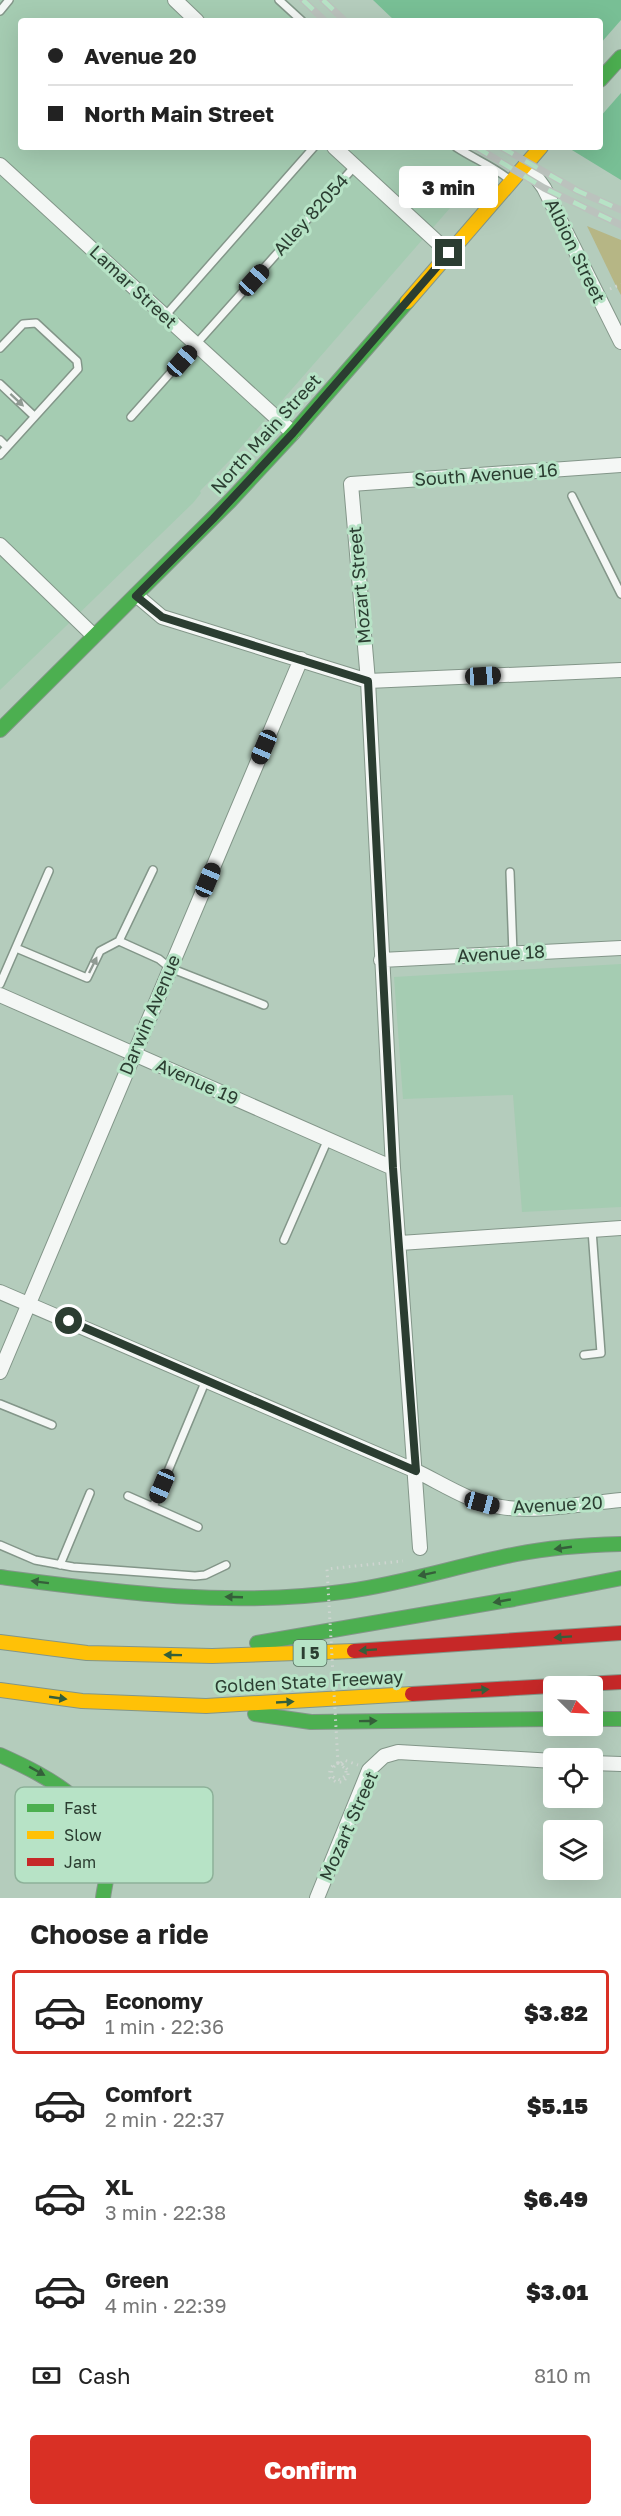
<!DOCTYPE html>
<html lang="en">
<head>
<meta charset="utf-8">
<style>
	:root { --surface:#fff; --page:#f6f6f6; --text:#222; --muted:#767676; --line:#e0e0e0; --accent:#d93025 }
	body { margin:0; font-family:"Golos Text",sans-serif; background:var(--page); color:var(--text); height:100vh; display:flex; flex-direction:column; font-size:22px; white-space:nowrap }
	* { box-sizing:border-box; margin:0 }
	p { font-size:20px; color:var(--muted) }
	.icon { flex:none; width:33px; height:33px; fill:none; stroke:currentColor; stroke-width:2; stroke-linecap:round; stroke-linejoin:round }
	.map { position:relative; height:1898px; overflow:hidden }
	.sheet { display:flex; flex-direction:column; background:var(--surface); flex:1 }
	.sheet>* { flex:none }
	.banner { position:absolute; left:18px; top:18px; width:585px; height:132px; border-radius:6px; box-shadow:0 6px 24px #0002; display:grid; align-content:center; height:132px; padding:0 30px; background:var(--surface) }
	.needle { width:39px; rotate:114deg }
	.tools { position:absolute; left:543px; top:1676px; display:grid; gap:12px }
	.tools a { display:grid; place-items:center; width:60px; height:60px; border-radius:6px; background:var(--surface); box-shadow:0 6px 24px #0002; font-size:30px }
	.end { position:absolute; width:27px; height:27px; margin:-14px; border:8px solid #2b3d31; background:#fff; box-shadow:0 0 0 3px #fff }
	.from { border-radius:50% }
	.bubble { position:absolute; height:42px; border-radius:6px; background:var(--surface); box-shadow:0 6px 24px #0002; font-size:20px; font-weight:800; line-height:42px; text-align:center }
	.car { position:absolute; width:18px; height:36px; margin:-18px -9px; border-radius:8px; box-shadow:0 0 4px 2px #0007; background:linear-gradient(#222 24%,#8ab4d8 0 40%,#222 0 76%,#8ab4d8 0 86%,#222 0) }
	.banner b { display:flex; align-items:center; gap:21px; height:57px; font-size:22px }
	.banner b+b { border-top:2px solid var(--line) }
	.banner i { width:15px; height:15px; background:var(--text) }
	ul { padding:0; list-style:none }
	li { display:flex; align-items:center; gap:18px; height:84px; margin:0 12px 9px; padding:0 18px; border:3px solid transparent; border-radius:6px }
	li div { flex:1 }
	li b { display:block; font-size:22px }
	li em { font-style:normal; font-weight:800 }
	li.selected { border-color:var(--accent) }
	li>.icon { width:54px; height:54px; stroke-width:1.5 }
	h2 { padding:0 30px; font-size:27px; line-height:72px }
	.pay { display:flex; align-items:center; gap:15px; height:66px; padding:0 30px; font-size:22px }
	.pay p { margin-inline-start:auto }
	.action { display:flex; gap:12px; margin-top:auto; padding:12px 30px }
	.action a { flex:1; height:69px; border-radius:6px; background:var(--accent); color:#fff; font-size:24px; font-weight:800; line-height:69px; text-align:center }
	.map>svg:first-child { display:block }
</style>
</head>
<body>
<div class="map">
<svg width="621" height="1898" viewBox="0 0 621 1898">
	<rect width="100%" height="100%" fill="#b4ccbc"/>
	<!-- built -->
	<path fill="#a5ccb2" d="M0,0h287l22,21h-288v126h434l30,21 -256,293 -29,30 1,2 -8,10 -193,187z
		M621,964v243l-99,5 -9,-117 -110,4 -9,-122z"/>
	<!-- green -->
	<path fill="#b6b685" d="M587,226l34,14v55l-5,-9z"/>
	<!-- water -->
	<path fill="#78bf95" d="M373,0h248v180l-54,-33h33v-126h-205z"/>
	<!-- pier -->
	<path fill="#b4ccbc" d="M621,20v73l-21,24v-73z"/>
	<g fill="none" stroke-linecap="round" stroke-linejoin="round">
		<defs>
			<path id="lane" d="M279,0l23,21
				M0,11l9,-11
				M456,147c18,12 37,19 54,33
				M165,316l149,-169
				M0,348l23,-24 13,-1 41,38 1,8 -78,86
				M0,384l34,32
				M131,417l224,-251
				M0,440l7,7
				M572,496l49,98
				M510,872l3,82
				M119,941l40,18 11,9 94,37
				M16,948l71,30 13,-27 19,-10 34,-71
				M0,984l49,-113
				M284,1240l44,-101
				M584,1355l17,-2 -9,-123
				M0,1404l52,21
				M128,1496l70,31
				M153,1507l53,-127
				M0,1545l35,15 38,7 122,9 10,-1 21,-10
				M60,1565l30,-72"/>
			<path id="street" d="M175,0l22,21
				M334,147l115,106
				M526,163l18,25 77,154
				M0,165l293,268
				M0,545l94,91
				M136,595l26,22 206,64 253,-11
				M381,960l240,-12
				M0,995l393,173
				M400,1243l221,-15
				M0,1292l416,179c27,13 55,32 85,36 32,6 86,-4 120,-7
				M0,1372l301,-713
				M420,1548l-27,-380 -25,-487 -17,-197 270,-19
				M592,1763l29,1
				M317,1898l52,-128 15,-14 14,-4 156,9"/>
			<path id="fast" d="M600,80l21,-23
				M0,730l230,-229 63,-68 114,-131
				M0,1577c115,15 233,31 349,14 56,-8 112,-26 168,-37 35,-7 69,-9 104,-10
				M257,1643l257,-44 107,-21
				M255,1714l56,8 243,-3
				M592,1719h29
				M0,1755c49,22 110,52 107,115 0,9 -3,19 -4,28"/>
			<path id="slow" d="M407,302l134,-155
				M0,1642l87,11 125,3 142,-5
				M0,1690l82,11 124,5 206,-12"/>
			<path id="jam" d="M354,1651l267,-18
				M412,1694l209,-12"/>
		</defs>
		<!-- lane casing -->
		<use href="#lane" stroke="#839689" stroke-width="10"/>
		<!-- street casing -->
		<use href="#street" stroke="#839689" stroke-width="16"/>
		<!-- fast casing -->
		<use href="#fast" stroke="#839689" stroke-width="16"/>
		<!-- slow casing -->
		<use href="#slow" stroke="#839689" stroke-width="16"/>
		<!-- jam casing -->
		<use href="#jam" stroke="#839689" stroke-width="16"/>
		<!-- path -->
		<path stroke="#ced5d0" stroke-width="3" stroke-dasharray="1.5 4.5" stroke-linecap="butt" d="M610,289l11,-5
			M338,1763c-8,2 -9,8 -8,15l6,4h7l5,-6v-6l-7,-7
			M341,1763l3,-3 14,5"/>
		<!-- lane -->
		<use href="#lane" stroke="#f4f7f5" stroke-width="7"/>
		<!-- street -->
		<use href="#street" stroke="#f4f7f5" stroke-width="14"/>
		<!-- fast -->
		<use href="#fast" stroke="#4caf50" stroke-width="14"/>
		<!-- slow -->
		<use href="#slow" stroke="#ffc107" stroke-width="14"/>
		<!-- jam -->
		<use href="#jam" stroke="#c62828" stroke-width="14"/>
		<defs>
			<path id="rail" d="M303,0l22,21
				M323,0l22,21
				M476,147l68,41 77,37
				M501,147l77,44 43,19"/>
		</defs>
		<!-- rail casing -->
		<use href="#rail" stroke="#bbc2bd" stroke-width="7"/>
		<!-- rail -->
		<use href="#rail" stroke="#b7e3c6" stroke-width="4.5" stroke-dasharray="14" stroke-linecap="butt"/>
		<!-- path-bridge -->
		<path stroke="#ced5d0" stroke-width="3" stroke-dasharray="1.5 4.5" stroke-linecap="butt" d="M338,1763l8,6v6l-6,5 -7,-3c-3,-6 0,-10 5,-14l-11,-194 76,-8"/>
	</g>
	<!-- one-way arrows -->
	<defs><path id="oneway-solid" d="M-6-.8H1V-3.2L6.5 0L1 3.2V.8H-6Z" transform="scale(1.5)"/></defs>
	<g fill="#909a93">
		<use href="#oneway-solid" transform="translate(17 400) rotate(43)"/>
		<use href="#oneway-solid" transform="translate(93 965) rotate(-64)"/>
	</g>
	<g fill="#355f3a">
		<use href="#oneway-solid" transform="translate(563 1548) rotate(172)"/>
		<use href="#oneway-solid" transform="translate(427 1574) rotate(168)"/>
		<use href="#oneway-solid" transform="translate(40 1582) rotate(-173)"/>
		<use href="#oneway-solid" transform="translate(234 1597) rotate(-178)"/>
		<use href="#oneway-solid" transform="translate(502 1601) rotate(170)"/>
		<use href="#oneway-solid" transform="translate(563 1637) rotate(176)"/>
		<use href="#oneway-solid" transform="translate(368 1650) rotate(176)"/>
		<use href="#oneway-solid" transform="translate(173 1655) rotate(-179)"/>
		<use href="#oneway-solid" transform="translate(480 1690) rotate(-4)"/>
		<use href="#oneway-solid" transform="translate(58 1698) rotate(8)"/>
		<use href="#oneway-solid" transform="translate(285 1702) rotate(-3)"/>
		<use href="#oneway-solid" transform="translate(368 1721) rotate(-1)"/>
		<use href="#oneway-solid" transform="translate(37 1771) rotate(29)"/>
	</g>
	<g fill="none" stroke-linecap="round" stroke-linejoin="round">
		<!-- route -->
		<path stroke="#2b3d31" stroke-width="8" d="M69,1321l347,150 -23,-303 -25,-487 -206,-64 -26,-21 77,-77 80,-86 156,-180"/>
	</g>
	<g text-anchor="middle" stroke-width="6" stroke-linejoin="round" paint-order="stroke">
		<!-- shield labels -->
		<rect fill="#b7e3c6" stroke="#556f5e" stroke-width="1.5" x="293.5" y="1640" width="33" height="26" rx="4.5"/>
		<g font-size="16" font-weight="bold" fill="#2b3d31">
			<text x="310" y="1659">I 5</text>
		</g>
		<!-- street labels -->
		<g font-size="18" fill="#2b3d31" stroke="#b7e3c6">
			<text transform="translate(311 215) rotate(-48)" y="6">Alley 82054</text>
			<text transform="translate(575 251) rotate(64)" y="6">Albion Street</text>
			<text transform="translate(133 287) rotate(43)" y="6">Lamar Street</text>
			<text transform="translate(266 434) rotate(-48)" y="6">North Main Street</text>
			<text transform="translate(486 475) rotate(-4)" y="6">South Avenue 16</text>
			<text transform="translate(360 585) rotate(-95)" y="6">Mozart Street</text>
			<text transform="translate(501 954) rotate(-3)" y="6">Avenue 18</text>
			<text transform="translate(150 1015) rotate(-67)" y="6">Darwin Avenue</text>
			<text transform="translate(197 1082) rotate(24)" y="6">Avenue 19</text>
			<text transform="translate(558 1505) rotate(-3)" y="6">Avenue 20</text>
			<text transform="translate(309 1682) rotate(-3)" y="6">Golden State Freeway</text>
			<text transform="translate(349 1826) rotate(-66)" y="6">Mozart Street</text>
		</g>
	</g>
	<!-- legend -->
	<rect x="15" y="1787" width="198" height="96" rx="9" fill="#b7e3c6" stroke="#8db199" stroke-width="1.5"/>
	<rect x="27" y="1804" width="27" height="8" fill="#4caf50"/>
	<rect x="27" y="1831" width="27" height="8" fill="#ffc107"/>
	<rect x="27" y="1858" width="27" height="8" fill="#c62828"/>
	<g font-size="16" fill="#2b3d31">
		<text x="64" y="1814">Fast</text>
		<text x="64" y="1841">Slow</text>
		<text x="64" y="1868">Jam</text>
	</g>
</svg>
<div class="tools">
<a><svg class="needle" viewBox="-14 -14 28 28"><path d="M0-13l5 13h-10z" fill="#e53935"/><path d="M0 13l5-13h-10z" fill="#767676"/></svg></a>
<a><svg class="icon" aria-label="locate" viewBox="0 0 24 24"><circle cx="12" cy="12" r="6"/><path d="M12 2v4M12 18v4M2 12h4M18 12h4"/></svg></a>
<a><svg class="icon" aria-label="layers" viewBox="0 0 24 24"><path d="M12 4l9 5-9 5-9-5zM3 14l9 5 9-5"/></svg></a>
</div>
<i class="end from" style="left:69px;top:1321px"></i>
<i class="end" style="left:449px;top:253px"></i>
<div class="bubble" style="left:399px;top:166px;width:99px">3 min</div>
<i class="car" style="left:254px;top:280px;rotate:42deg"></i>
<i class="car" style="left:182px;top:361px;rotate:42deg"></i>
<i class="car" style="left:483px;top:676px;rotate:87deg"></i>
<i class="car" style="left:264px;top:747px;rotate:203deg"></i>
<i class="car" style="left:208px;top:880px;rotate:23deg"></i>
<i class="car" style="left:162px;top:1486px;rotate:203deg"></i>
<i class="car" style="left:482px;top:1503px;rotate:105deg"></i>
<div class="banner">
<b><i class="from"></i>Avenue 20</b>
<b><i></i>North Main Street</b>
</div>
</div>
<section class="sheet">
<h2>Choose a ride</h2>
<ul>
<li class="selected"><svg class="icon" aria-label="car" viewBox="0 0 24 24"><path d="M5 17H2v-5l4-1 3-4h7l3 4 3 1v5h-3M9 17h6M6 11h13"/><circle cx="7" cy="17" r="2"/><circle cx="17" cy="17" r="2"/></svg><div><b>Economy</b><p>1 min · 22:36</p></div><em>$3.82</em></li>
<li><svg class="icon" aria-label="car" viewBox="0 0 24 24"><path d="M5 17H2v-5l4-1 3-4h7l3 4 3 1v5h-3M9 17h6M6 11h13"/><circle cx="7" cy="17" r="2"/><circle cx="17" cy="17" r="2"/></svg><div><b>Comfort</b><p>2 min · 22:37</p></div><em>$5.15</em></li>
<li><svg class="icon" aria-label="car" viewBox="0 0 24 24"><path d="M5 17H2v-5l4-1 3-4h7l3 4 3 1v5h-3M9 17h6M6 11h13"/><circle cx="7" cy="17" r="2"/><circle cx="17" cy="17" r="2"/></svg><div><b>XL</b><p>3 min · 22:38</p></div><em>$6.49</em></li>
<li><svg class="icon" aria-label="car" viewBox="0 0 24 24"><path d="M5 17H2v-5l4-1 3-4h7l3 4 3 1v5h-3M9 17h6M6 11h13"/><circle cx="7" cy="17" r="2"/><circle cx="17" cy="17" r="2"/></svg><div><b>Green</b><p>4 min · 22:39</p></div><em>$3.01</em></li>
</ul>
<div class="pay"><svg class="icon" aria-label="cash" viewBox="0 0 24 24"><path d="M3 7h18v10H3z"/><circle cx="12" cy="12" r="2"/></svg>Cash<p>810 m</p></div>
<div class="action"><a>Confirm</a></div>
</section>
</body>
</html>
